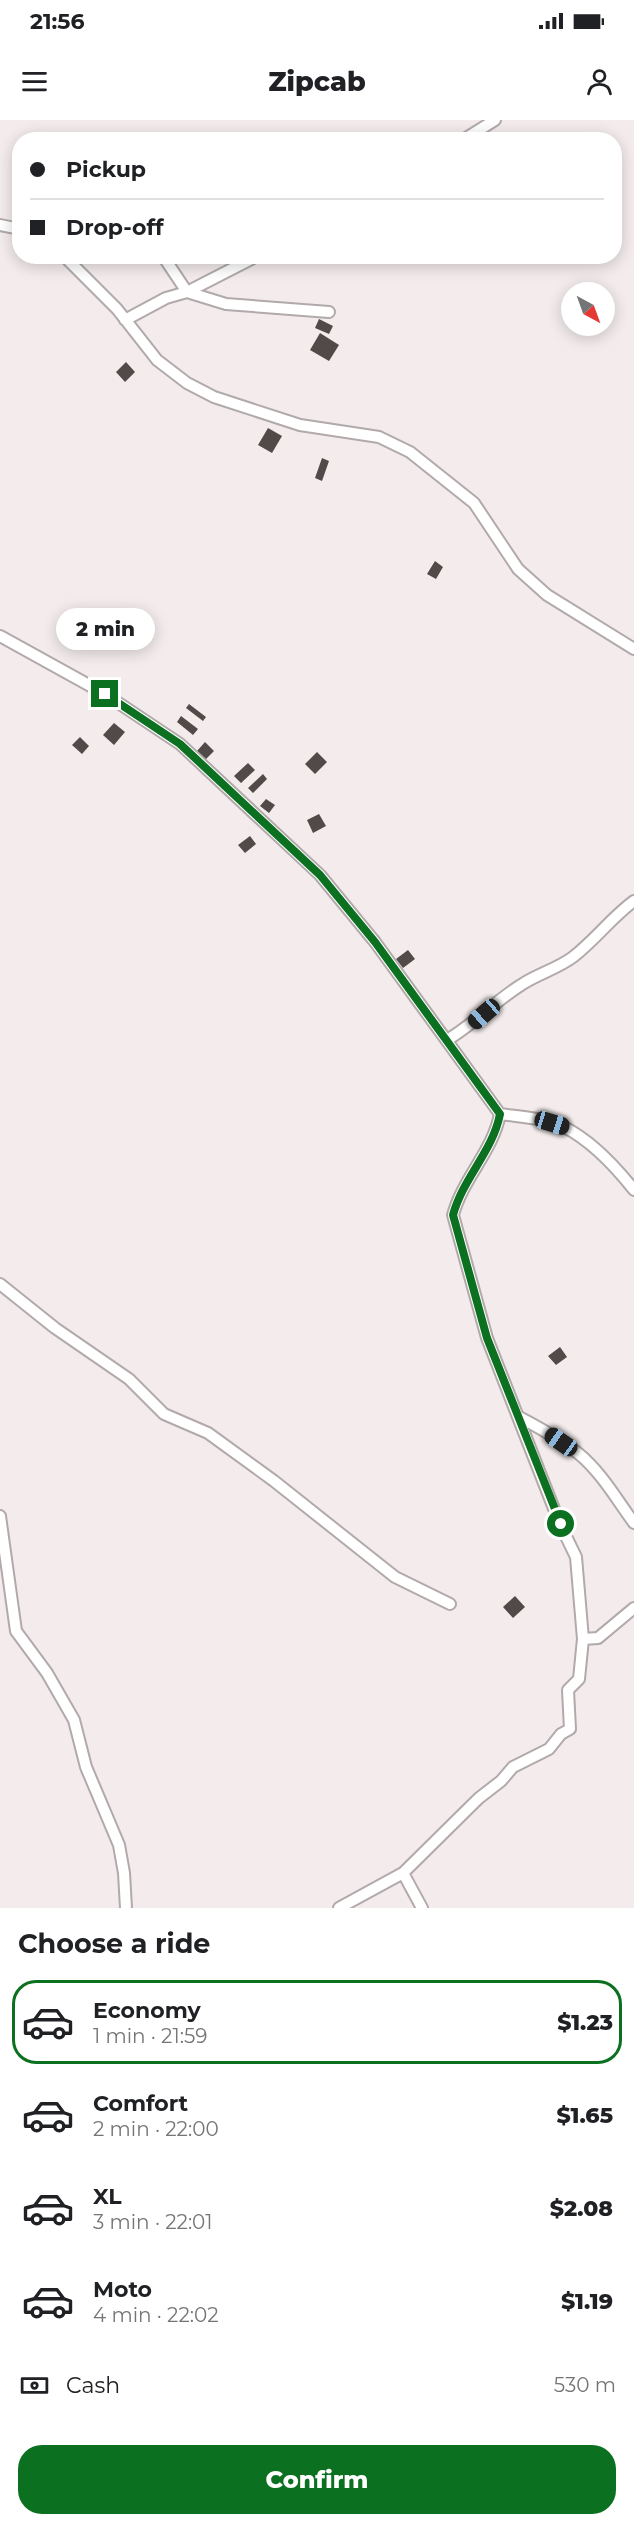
<!DOCTYPE html>
<html lang="en">
<head>
<meta charset="utf-8">
<style>
	:root { --surface:#fff; --page:#f2f2f2; --text:#202124; --muted:#757577; --line:#e0e0e0; --accent:#0b701f }
	body { margin:0; font-family:Montserrat,sans-serif; background:var(--page); color:var(--text); height:100vh; display:flex; flex-direction:column; font-size:22px; white-space:nowrap }
	* { box-sizing:border-box; margin:0 }
	p { font-size:20px; color:var(--muted) }
	.icon { flex:none; width:33px; height:33px; fill:none; stroke:currentColor; stroke-width:2; stroke-linecap:round; stroke-linejoin:round }
	.map { position:relative; height:1788px; overflow:hidden }
	.sheet { display:flex; flex-direction:column; background:var(--surface); flex:1 }
	.sheet>* { flex:none }
	.banner { position:absolute; left:12px; top:12px; width:610px; height:132px; border-radius:24px; box-shadow:0 3px 15px #0003; display:grid; align-content:center; height:132px; padding:0 18px; background:var(--surface) }
	.needle { width:39px; rotate:139deg }
	.fabs { position:absolute; left:561px; top:162px; display:grid; gap:12px }
	.fabs a { display:grid; place-items:center; width:54px; height:54px; border-radius:50%; background:var(--surface); box-shadow:0 3px 15px #0003; font-size:30px }
	.end { position:absolute; width:27px; height:27px; margin:-14px; border:8px solid #0b701f; background:#fff; box-shadow:0 0 0 3px #fff }
	.from { border-radius:50% }
	.bubble { position:absolute; height:42px; border-radius:21px; background:var(--surface); box-shadow:0 3px 15px #0003; font-size:20px; font-weight:800; line-height:42px; text-align:center }
	.car { position:absolute; width:18px; height:36px; margin:-18px -9px; border-radius:8px; box-shadow:0 0 4px 2px #0007; background:linear-gradient(#222 24%,#8ab4d8 0 40%,#222 0 76%,#8ab4d8 0 86%,#222 0) }
	.banner b { display:flex; align-items:center; gap:21px; height:57px; font-size:22px }
	.banner b+b { border-top:2px solid var(--line) }
	.banner i { width:15px; height:15px; background:var(--text) }
	ul { padding:0; list-style:none }
	li { display:flex; align-items:center; gap:18px; height:84px; margin:0 12px 9px; padding:0 6px; border:3px solid transparent; border-radius:24px }
	li div { flex:1 }
	li b { display:block; font-size:22px }
	li em { font-style:normal; font-weight:800 }
	li.current { border-color:var(--accent) }
	li>.icon { width:54px; height:54px; stroke-width:1.5 }
	h2 { padding:0 18px; font-size:27px; line-height:72px }
	.pay { display:flex; align-items:center; gap:15px; height:66px; padding:0 18px; font-size:22px }
	.pay p { margin-inline-start:auto }
	.button { display:flex; gap:12px; margin-top:auto; padding:12px 18px }
	.button a { flex:1; height:69px; border-radius:24px; background:var(--accent); color:#fff; font-size:24px; font-weight:800; line-height:69px; text-align:center }
	.status { display:flex; justify-content:space-between; align-items:center; height:42px; padding:0 30px; background:var(--surface); direction:ltr }
	.status svg { height:16px; fill:currentColor }
	header { display:flex; justify-content:space-between; align-items:center; height:78px; padding:0 18px; background:var(--surface); font-size:27px; font-weight:800 }
	.map>svg:first-child { display:block }
</style>
</head>
<body>
<div class="status"><b>21:56</b><svg viewBox="0 0 49 12"><path d="M0 12V9h3v3zM5 12V6h3v6zM10 12V3h3v9zM15 12V0h3v12zM26 1h20v11H26zM47 4h2v5h-2z"/></svg></div>
<header><svg class="icon" aria-label="menu" viewBox="0 0 24 24"><path d="M4 6h16M4 12h16M4 18h16"/></svg>Zipcab<svg class="icon" aria-label="person" viewBox="0 0 24 24"><circle cx="12" cy="8" r="4"/><path d="M4 21q1-7 8-7t8 7"/></svg></header>
<div class="map">
<svg width="634" height="1788" viewBox="0 0 634 1788">
	<rect width="100%" height="100%" fill="#f4ecec"/>
	<!-- building -->
	<path fill="#514a48" d="M319,199l14,7 -4,8 -14,-6z
		M320,213l19,12 -10,16 -19,-11z
		M126,242l9,10 -10,10 -9,-10z
		M268,308l14,8 -10,17 -14,-8z
		M322,338l7,3 -7,20 -7,-3z
		M435,441l8,6 -7,12 -9,-5z
		M189,584l17,13 -3,4 -17,-13z
		M181,596l17,13 -5,6 -16,-13z
		M114,603l11,9 -11,13 -11,-10z
		M80,617l9,9 -7,8 -10,-9z
		M205,622l9,9 -9,9 -8,-9z
		M317,632l10,10 -12,12 -10,-10z
		M248,643l7,7 -14,13 -7,-7z
		M263,654l4,5 -14,14 -5,-5z
		M266,679l9,6 -6,8 -9,-7z
		M319,694l7,12 -13,7 -6,-13z
		M250,716l6,8 -11,9 -7,-8z
		M408,830l7,9 -12,9 -7,-9z
		M560,1227l7,10 -11,8 -8,-9z
		M515,1476l10,11 -12,11 -10,-11z"/>
	<g fill="none" stroke-linecap="round" stroke-linejoin="round">
		<defs>
			<path id="minor" d="M463,20l32,-20
				M0,105l20,4
				M64,136l53,53 40,51 30,23 27,14 86,28 79,12 31,15 64,51 44,66 29,26 87,54
				M163,136l24,36 39,12 103,8
				M125,200l41,-22 21,-6 70,-36
				M0,516l105,58 75,50 140,131 55,67 125,172c21,3 45,4 64,13 28,14 51,39 70,63
				M447,920c27,-16 47,-38 74,-55 16,-11 36,-16 52,-28 22,-17 39,-40 61,-56
				M0,1164l55,44 74,51 35,35 44,19 66,48 121,96 55,27
				M519,1297c21,11 41,22 60,37 22,18 38,46 55,69
				M0,1396l16,115 31,42 27,47 12,47 33,78 5,28 2,35
				M583,1519l15,-1 36,-30
				M403,1753l19,35
				M339,1788l64,-35 76,-75 22,-17 12,-14 36,-18 12,-15 9,-5 -2,-39 11,-11 4,-40 -7,-82 -16,-33 -73,-186 -34,-123c10,-37 40,-64 47,-101"/>
		</defs>
		<!-- minor casing -->
		<use href="#minor" stroke="#b2aaaa" stroke-width="14"/>
		<!-- minor -->
		<use href="#minor" stroke="#fff" stroke-width="10"/>
	</g>
	<g fill="none" stroke-linecap="round" stroke-linejoin="round">
		<!-- route -->
		<path stroke="#0b701f" stroke-width="8" d="M105,574l75,50 140,131 55,67 125,172c-7,37 -37,64 -47,101l34,123 74,186"/>
	</g>
</svg>
<div class="fabs">
<a><svg class="needle" viewBox="-14 -14 28 28"><path d="M0-13l5 13h-10z" fill="#e53935"/><path d="M0 13l5-13h-10z" fill="#757577"/></svg></a>
</div>
<i class="end from" style="left:561px;top:1404px"></i>
<i class="end" style="left:105px;top:574px"></i>
<div class="bubble" style="left:56px;top:488px;width:99px">2 min</div>
<i class="car" style="left:484px;top:894px;rotate:229deg"></i>
<i class="car" style="left:552px;top:1003px;rotate:107deg"></i>
<i class="car" style="left:561px;top:1322px;rotate:305deg"></i>
<div class="banner">
<b><i class="from"></i>Pickup</b>
<b><i></i>Drop-off</b>
</div>
</div>
<section class="sheet">
<h2>Choose a ride</h2>
<ul>
<li class="current"><svg class="icon" aria-label="car" viewBox="0 0 24 24"><path d="M5 17H2v-5l4-1 3-4h7l3 4 3 1v5h-3M9 17h6M6 11h13"/><circle cx="7" cy="17" r="2"/><circle cx="17" cy="17" r="2"/></svg><div><b>Economy</b><p>1 min · 21:59</p></div><em>$1.23</em></li>
<li><svg class="icon" aria-label="car" viewBox="0 0 24 24"><path d="M5 17H2v-5l4-1 3-4h7l3 4 3 1v5h-3M9 17h6M6 11h13"/><circle cx="7" cy="17" r="2"/><circle cx="17" cy="17" r="2"/></svg><div><b>Comfort</b><p>2 min · 22:00</p></div><em>$1.65</em></li>
<li><svg class="icon" aria-label="car" viewBox="0 0 24 24"><path d="M5 17H2v-5l4-1 3-4h7l3 4 3 1v5h-3M9 17h6M6 11h13"/><circle cx="7" cy="17" r="2"/><circle cx="17" cy="17" r="2"/></svg><div><b>XL</b><p>3 min · 22:01</p></div><em>$2.08</em></li>
<li><svg class="icon" aria-label="car" viewBox="0 0 24 24"><path d="M5 17H2v-5l4-1 3-4h7l3 4 3 1v5h-3M9 17h6M6 11h13"/><circle cx="7" cy="17" r="2"/><circle cx="17" cy="17" r="2"/></svg><div><b>Moto</b><p>4 min · 22:02</p></div><em>$1.19</em></li>
</ul>
<div class="pay"><svg class="icon" aria-label="cash" viewBox="0 0 24 24"><path d="M3 7h18v10H3z"/><circle cx="12" cy="12" r="2"/></svg>Cash<p>530 m</p></div>
<div class="button"><a>Confirm</a></div>
</section>
</body>
</html>
